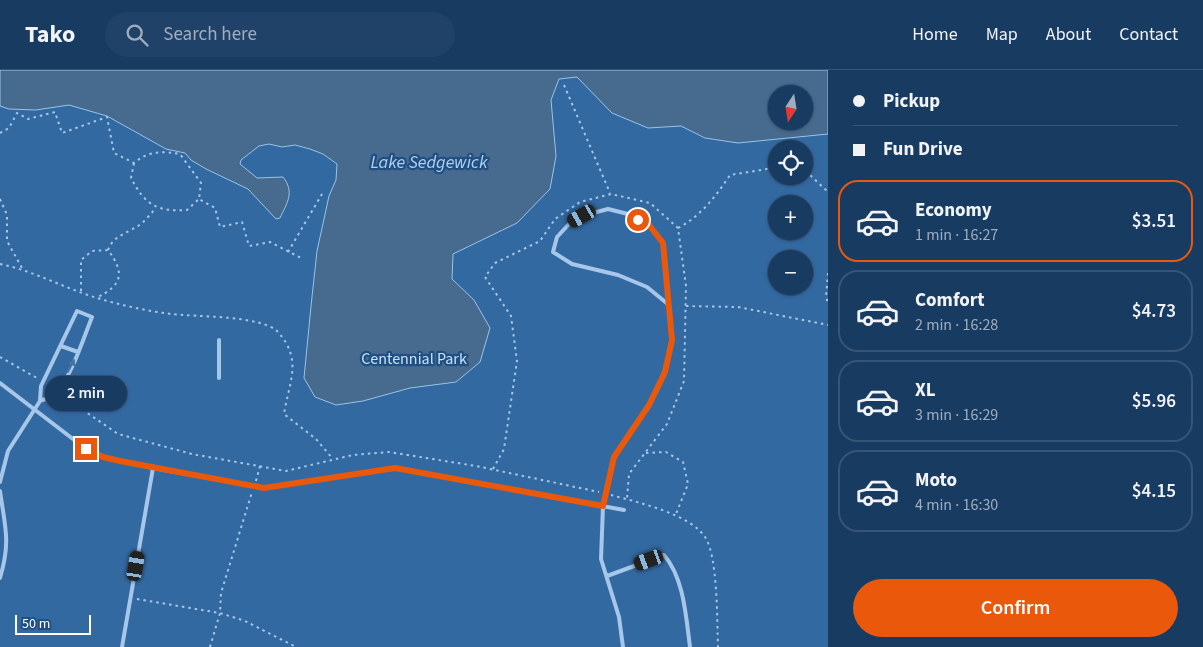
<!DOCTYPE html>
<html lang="en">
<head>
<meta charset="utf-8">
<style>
	:root { --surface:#183b62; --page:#214268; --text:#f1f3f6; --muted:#9fadbe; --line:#365577; --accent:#ea580c }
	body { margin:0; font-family:"Source Sans 3",sans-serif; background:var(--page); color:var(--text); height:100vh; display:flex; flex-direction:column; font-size:19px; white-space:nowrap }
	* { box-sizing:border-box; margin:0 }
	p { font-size:16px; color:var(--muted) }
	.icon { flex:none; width:28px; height:28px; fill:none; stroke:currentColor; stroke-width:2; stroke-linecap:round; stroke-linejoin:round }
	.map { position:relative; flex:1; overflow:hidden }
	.drawer { display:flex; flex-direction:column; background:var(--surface); width:375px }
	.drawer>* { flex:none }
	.top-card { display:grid; align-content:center; height:110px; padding:0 25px; background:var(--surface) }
	.needle { width:32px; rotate:192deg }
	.controls { position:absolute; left:768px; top:15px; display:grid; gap:10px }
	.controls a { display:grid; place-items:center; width:45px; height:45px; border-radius:50%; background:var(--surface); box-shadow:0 1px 4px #0004,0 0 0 1px var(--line); font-size:25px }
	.scale { position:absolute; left:15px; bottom:12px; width:76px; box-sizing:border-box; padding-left:5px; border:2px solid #fff; border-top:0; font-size:14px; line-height:18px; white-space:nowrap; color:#fff; -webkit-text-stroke:4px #204f82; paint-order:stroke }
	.end { position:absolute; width:22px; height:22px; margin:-11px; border:6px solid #ea580c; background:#fff; box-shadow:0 0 0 2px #fff }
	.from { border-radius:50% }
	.bubble { position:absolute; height:35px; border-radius:18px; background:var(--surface); box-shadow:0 1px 4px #0004,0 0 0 1px var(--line); font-size:16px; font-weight:600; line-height:35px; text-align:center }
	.car { position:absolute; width:15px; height:30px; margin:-15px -8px; border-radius:6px; box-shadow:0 0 4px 1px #0007; background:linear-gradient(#222 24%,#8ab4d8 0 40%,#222 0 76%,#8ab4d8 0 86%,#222 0) }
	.top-card b { display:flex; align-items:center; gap:18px; height:48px; font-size:19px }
	.top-card b+b { border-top:1px solid var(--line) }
	.top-card i { width:12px; height:12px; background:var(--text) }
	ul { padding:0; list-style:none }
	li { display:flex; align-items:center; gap:15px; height:82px; margin:0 10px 8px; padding:0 15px; border:2px solid var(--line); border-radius:20px }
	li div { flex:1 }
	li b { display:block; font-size:19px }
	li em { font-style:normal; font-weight:600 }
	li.current { border-color:var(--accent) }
	li>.icon { width:45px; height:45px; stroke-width:1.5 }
	.cta { display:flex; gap:10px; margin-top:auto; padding:10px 25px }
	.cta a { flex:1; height:58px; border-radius:30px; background:var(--accent); color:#fff; font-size:20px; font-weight:600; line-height:58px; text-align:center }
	header { display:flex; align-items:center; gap:30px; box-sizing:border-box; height:70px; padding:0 25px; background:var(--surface); border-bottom:1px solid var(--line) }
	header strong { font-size:24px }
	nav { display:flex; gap:28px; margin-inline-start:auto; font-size:18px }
	.search { width:350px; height:45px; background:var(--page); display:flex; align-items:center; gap:12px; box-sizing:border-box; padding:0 18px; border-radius:28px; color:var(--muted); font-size:19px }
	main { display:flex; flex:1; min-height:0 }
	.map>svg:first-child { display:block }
</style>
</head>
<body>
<header>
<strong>Tako</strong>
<div class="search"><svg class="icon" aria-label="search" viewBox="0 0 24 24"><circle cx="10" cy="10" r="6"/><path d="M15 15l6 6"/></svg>Search here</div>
<nav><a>Home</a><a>Map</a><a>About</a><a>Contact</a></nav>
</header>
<main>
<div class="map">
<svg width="828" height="577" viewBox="0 0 828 577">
	<rect width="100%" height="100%" fill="#204f82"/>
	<!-- green -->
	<path fill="#3369a1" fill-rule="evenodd" d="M0,0h828v577h-828zM776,24h28v27h-28zM776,79h28v27h-28zM776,134h28v27h-28zM776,189h28v27h-28z"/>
	<!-- water -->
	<path fill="#476a8f" stroke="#9ac3ea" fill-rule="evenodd" d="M0,0h828v64l-90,9 -33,-5 -24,-12 -33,2 -36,-15 -35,-36 -18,2 -8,21 5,56 -6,33 -33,34 -64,31 -1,25 22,21 16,28 -10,34 -24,20 -46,6 -47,13 -27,4 -21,-8 -11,-19 7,-72 6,-55 12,-55 7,-16 1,-16 -14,-10 -13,-5 -15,-4 -13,2 -13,-3 -10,2 -18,14 -1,4 17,14 26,-1c12,15 4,26 -3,41l-4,1 -28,-30 -42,-20 -15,-9 -6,-7 -19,-4 -59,-33 -38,-11 -33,5 -27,-1 -9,-3zM776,24h28v27h-28z"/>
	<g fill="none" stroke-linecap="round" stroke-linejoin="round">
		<!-- path -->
		<path stroke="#a6c7e9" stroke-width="2" stroke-dasharray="2.5 4" stroke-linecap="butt" d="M564,15l46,108
			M0,63l9,-5 8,-15 11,6 27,-7 7,21 45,-16 7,36 20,10c14,-12 28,-12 46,-9l21,29 -2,16 16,9 5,19 22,-5 7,24 21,-4 33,17
			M134,93l-3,15c14,27 26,34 56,32l12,-11
			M804,104l6,1 18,17
			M0,129l7,16v26l15,27
			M678,158c23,-12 38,-32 52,-53l37,-6 9,2
			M108,180c6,-16 22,-17 34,-27 5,-4 9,-10 14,-15
			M288,182l34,-58
			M0,194c34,7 64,24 97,34 23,7 50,13 74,16 24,3 91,1 107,18 25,28 11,50 6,82l32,25 17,20
			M828,203l-2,24 2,6
			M81,221v-31l11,-9 16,-1c17,23 15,35 -12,48
			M686,236l52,1 90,18
			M0,287l37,21
			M61,325l57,39 74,20 94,17 67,-16 36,-3 87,14 123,26
			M646,383l20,-1 17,10 5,22 -12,30
			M493,399l11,-20 13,-88 -6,-45 -26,-39 10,-14 45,-22 15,-22 25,-17 31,-8 39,9 28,25 8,58 -2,95 -17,43 -38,50 -2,25
			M256,411l4,-15
			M611,425c26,7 79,19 94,42 13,19 12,85 13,110
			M137,529l83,14 25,8 51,26
			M210,577l10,-34 1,-20 31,-101"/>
		<!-- service -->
		<path stroke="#a6c7e9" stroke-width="4" d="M61,276l17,6
			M219,308v-38
			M0,313l86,66 17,8 50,11 111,20 131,-20 229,42
			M0,412l8,-31 32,-50 1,-15 36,-75 15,6c-8,20 -22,64 -38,78 -3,3 -10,4 -14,6
			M0,421c5,36 11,50 0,87
			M607,506l57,-21c20,23 22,62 26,92
			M122,577l31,-179
			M623,577l-4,-30 -18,-58 2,-53 11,-49 35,-52 16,-33 7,-32 -9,-97 -14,-18 -21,-11 -20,-5 -26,7 -12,7 -13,14 -4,15 19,12 46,11 29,12 22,18"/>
	</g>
	<!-- one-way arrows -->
	<defs><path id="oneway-solid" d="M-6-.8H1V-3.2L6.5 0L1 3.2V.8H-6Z" transform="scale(1.25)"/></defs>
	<use fill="#4873a1" href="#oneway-solid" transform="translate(71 296) rotate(-62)"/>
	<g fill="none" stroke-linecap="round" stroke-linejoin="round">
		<!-- route -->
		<path stroke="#ea580c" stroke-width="6" d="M86,379l17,8 17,4 144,27 131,-20 208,38 11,-49 35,-52 16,-33 7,-32 -9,-97 -14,-18 -11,-5"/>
	</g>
	<g text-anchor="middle" stroke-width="4.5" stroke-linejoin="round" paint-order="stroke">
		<!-- park labels -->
		<g font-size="16" fill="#cae0f7" stroke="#204f82">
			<text x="414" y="294">Centennial Park</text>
		</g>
		<!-- water labels -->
		<g font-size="18" font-style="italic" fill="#b2d1f0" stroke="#204f82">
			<text x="429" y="98">Lake Sedgewick</text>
		</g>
	</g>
</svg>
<div class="controls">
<a><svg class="needle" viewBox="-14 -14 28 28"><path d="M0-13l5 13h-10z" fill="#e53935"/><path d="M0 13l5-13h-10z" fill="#9fadbe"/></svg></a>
<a><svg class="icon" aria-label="locate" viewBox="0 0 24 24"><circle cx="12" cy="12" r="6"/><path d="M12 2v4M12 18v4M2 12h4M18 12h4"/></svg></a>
<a>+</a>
<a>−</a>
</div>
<div class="scale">50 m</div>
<i class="end from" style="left:638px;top:150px"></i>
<i class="end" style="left:86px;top:379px"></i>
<div class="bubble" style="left:45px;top:306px;width:82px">2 min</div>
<i class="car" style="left:582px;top:146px;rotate:240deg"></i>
<i class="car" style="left:649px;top:490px;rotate:250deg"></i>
<i class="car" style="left:136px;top:496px;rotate:10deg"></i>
</div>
<section class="drawer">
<div class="top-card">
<b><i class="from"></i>Pickup</b>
<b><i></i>Fun Drive</b>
</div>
<ul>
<li class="current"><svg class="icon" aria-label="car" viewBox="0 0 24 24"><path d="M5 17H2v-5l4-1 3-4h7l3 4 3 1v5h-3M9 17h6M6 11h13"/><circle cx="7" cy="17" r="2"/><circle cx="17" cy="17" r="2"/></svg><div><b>Economy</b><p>1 min · 16:27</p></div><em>$3.51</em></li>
<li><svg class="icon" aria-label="car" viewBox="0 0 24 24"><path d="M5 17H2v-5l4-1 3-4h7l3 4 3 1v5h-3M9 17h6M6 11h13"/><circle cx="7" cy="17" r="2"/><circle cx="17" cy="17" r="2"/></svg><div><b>Comfort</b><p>2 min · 16:28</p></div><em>$4.73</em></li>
<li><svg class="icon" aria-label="car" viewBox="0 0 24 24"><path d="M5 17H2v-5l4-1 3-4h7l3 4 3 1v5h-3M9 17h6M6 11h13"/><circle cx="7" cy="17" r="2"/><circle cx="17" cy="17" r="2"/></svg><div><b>XL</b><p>3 min · 16:29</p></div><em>$5.96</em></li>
<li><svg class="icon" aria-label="car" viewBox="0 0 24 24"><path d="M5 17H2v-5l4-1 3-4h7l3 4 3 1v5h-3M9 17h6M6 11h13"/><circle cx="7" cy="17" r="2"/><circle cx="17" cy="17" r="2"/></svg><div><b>Moto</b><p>4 min · 16:30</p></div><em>$4.15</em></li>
</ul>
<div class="cta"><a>Confirm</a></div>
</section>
</main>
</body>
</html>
